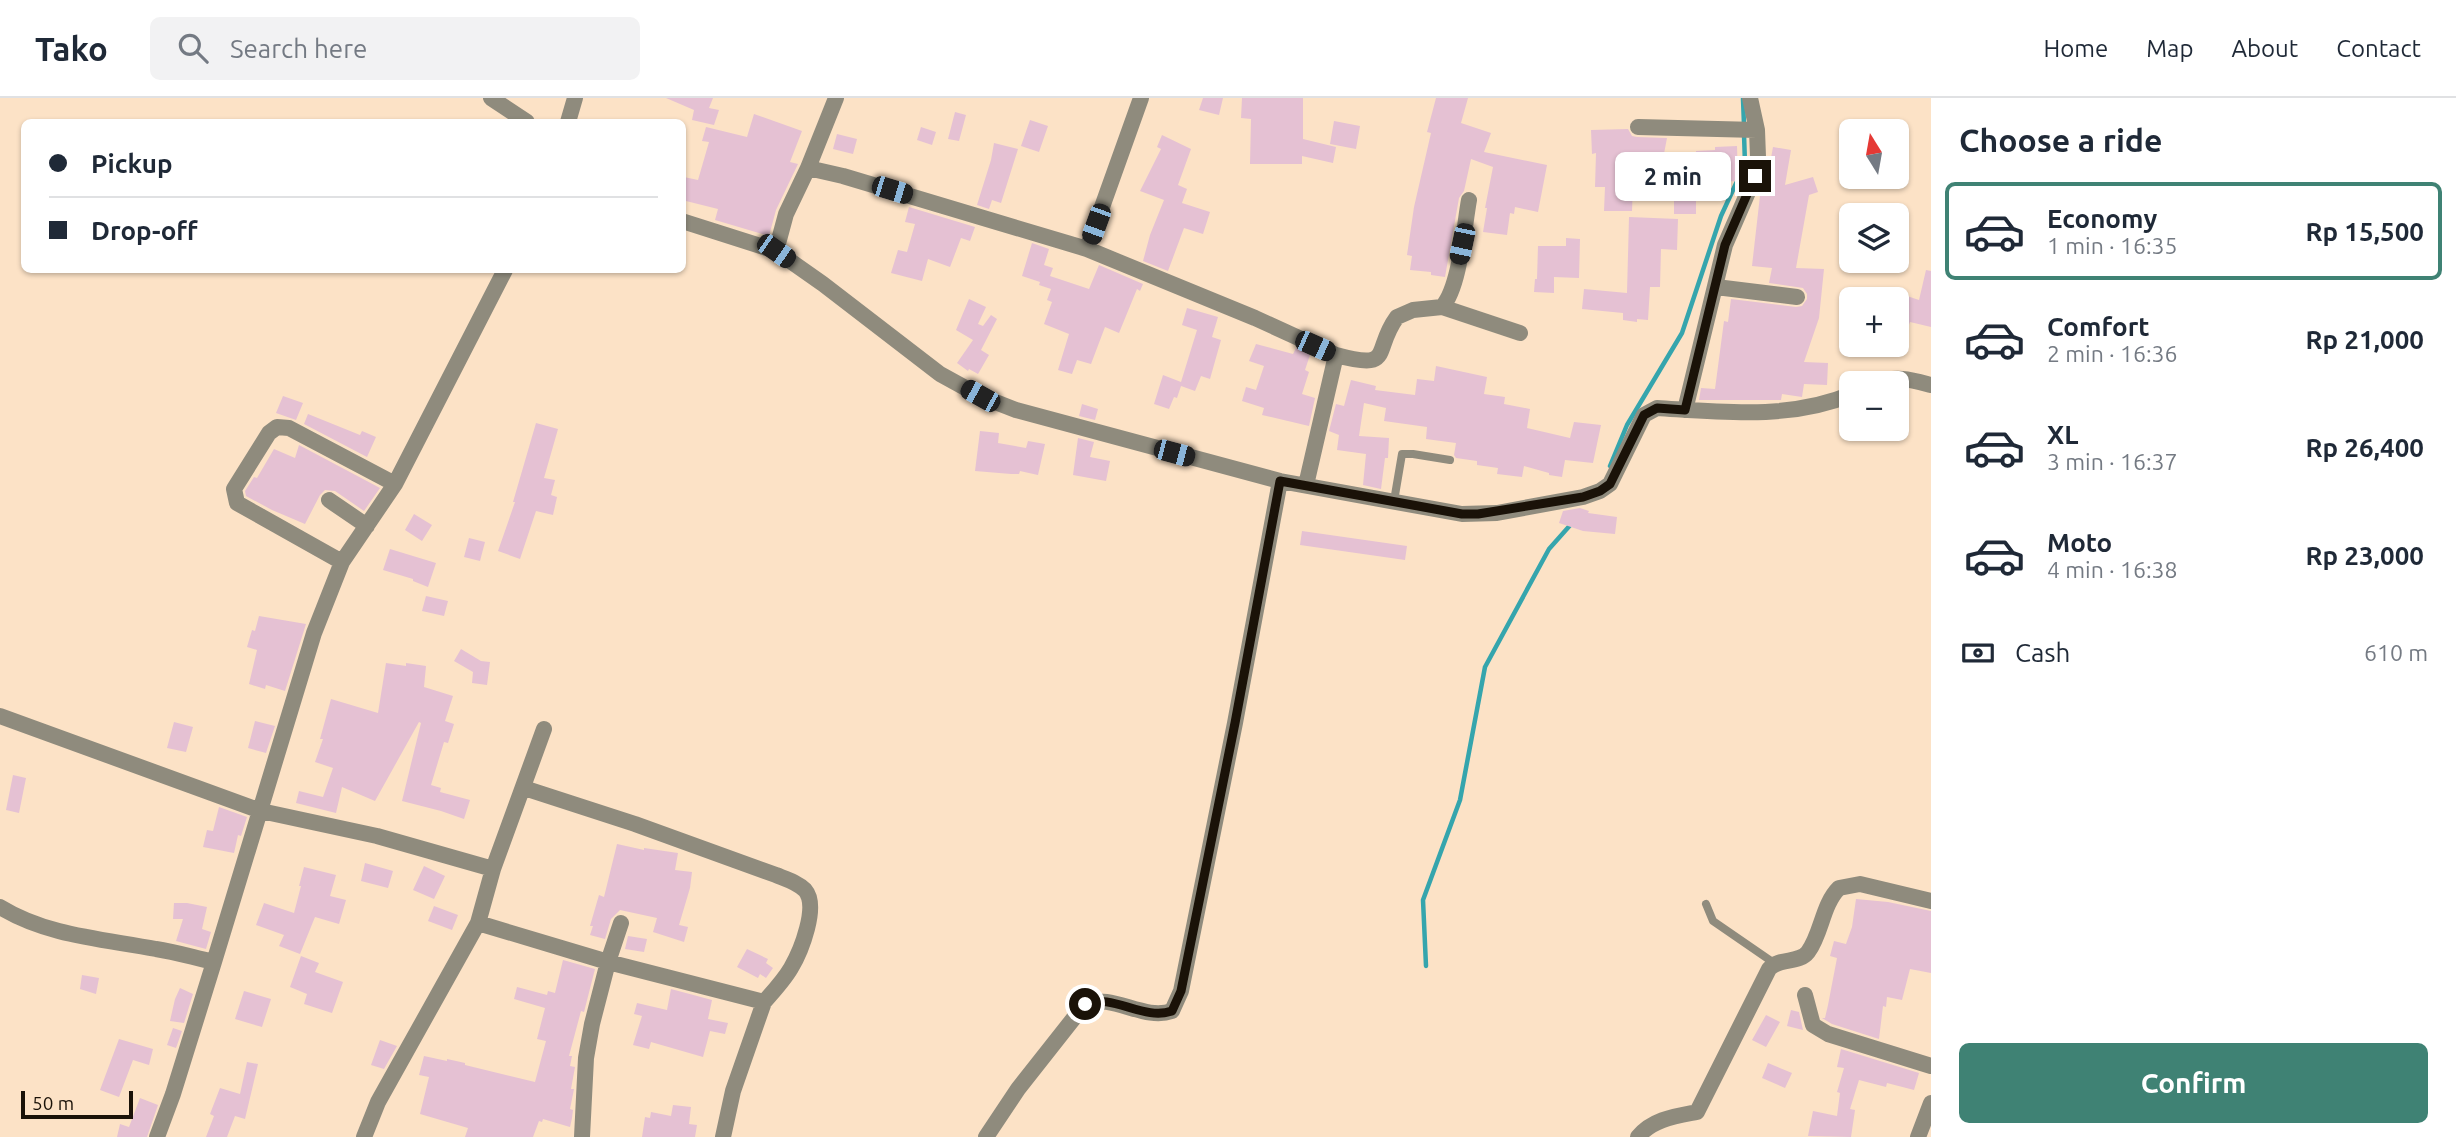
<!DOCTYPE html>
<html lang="en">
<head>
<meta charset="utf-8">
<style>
	:root { --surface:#fff; --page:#f2f2f3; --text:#1f2937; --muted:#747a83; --line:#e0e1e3; --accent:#3f8274 }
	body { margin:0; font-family:Ubuntu,sans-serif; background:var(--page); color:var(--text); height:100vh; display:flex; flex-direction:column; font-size:26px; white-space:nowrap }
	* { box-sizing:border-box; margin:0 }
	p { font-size:23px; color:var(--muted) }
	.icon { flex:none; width:38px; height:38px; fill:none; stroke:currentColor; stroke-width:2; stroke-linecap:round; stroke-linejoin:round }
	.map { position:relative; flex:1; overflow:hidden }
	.drawer { display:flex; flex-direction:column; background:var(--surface); width:525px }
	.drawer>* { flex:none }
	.guide { position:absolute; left:21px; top:21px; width:665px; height:154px; border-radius:10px; box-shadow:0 2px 5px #0004; display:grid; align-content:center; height:154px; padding:0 28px; background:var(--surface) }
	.needle { width:46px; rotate:349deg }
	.controls { position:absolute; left:1839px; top:21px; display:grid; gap:14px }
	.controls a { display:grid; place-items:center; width:70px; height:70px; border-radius:10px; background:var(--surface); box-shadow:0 2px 5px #0004; font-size:35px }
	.scale { position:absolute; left:21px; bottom:18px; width:112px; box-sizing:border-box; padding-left:7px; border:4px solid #1a1208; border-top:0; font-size:19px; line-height:24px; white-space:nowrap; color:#1a1208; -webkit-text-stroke:5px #fce2c6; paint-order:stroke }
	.end { position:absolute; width:32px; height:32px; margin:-16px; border:9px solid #1a1208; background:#fff; box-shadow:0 0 0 4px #fff }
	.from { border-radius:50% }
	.bubble { position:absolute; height:49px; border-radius:10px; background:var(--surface); box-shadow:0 2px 5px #0004; font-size:23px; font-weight:700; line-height:49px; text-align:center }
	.car { position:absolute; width:21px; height:42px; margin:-21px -10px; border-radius:9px; box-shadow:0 0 5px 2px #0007; background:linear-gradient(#222 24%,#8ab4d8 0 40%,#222 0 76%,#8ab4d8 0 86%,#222 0) }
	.guide b { display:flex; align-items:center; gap:24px; height:66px; font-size:26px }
	.guide b+b { border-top:2px solid var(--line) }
	.guide i { width:18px; height:18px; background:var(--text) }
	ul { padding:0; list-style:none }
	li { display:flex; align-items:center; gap:21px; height:98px; margin:0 14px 10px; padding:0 14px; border:4px solid transparent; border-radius:10px }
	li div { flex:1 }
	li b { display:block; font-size:26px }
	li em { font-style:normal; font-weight:700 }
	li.on { border-color:var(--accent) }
	li>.icon { width:63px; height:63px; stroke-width:1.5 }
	h2 { padding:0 28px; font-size:32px; line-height:84px }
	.pay { display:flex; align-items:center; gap:18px; height:77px; padding:0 28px; font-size:26px }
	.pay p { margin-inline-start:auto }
	.button { display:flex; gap:14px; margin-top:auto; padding:14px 28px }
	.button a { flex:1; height:80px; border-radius:10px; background:var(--accent); color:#fff; font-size:28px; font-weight:700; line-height:80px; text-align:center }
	header { display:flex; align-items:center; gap:42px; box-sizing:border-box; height:98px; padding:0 35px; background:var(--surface); border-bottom:2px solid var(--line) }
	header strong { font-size:33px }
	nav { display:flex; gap:38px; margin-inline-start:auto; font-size:24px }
	.search { width:490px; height:63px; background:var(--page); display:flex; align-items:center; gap:18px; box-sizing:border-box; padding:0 24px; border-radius:10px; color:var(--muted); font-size:26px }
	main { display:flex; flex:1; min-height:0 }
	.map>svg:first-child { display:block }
</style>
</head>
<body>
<header>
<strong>Tako</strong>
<div class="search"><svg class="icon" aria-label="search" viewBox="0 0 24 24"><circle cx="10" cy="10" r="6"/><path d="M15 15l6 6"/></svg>Search here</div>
<nav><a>Home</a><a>Map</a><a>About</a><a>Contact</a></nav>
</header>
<main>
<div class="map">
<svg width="1931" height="1039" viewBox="0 0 1931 1039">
	<rect width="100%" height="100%" fill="#fce2c6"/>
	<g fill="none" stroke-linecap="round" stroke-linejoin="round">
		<!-- stream -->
		<path stroke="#35a5ad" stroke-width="4.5" d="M1743,1l1,26
			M1610,368l17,-41 55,-92 39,-117 24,-52 -1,-30
			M1426,868l-3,-66 37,-100 25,-133 64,-118 24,-27"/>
	</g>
	<!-- building -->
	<path fill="#e5c1d3" d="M666,0h47l-4,10 10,2 -5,15 -22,-5 2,-10z
		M1203,0h20l-4,17 -20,-5z
		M1242,0h61v41l33,8 -3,16 -31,-7v8h-52l1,-45 -10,-1z
		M1436,0h32l-7,25 30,10 -7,19 63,13 -9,47 -23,-5 -1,7 -4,-1 -3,22 -24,-3 4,-24h-2l8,-41 -22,-8 -7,32 -5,7 -14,79 -14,-2v-3l-21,-2 2,-14 -5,-1 7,-48 17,-74 -4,-1z
		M955,14l11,3 -7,26 -11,-2z
		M754,16l48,17 -12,31 8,2 -22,46 -7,26 -54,-16 3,-11 -36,-9 2,-23 14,3 11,-38 -7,-1 4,-14 41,10z
		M1030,22l18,6 -9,26 -18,-6z
		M1334,23l26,5 -4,23 -26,-5z
		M921,29l15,5 -4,13 -15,-5z
		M1628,31l4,7 5,1 30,1 -5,26 -28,-5 -2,52h-28l1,-24h-10l1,-34 -4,1 -1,-24z
		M837,36l20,5 -4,15 -20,-5z
		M1162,37l29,14 -13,36 9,4 -5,14 28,9 -7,22 -19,-6 -16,43 -25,-10 7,-26 14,-35 -24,-9 21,-42 -4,-2z
		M994,45l24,6 -17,54 -9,-3 -3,9 -12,-4 14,-45z
		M1737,48l1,35 -41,2 -1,-32 19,-1v-3z
		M1773,49l18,3 -6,35 28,-8 5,15 -9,3 -13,73 28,1 -5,49 -15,44 24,1 -1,22 -23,-1 -2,13 -20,-3 -1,6h-82l2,-12 14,1 9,-68 4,1 3,-23 65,8 6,-1 5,-7v-5l-4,-6 -34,-5 3,-15 -20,-2 9,-79 4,-8 2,1z
		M1674,95h22v21h-22z
		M909,109l66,20 -5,14 -9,-3 -11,29 -22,-8 -6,22 -31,-8 7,-23 9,2 8,-28 -10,-2z
		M1629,119l49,2 -1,31 -16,-1 -1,38h-10l-2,33 -11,-1v3l-14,-2v-7l-41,-4 2,-20 43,4z
		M1566,140l14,1 -1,39 -25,-1v16l-20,-1 1,-13h2l1,-33h28z
		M1032,145l17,6 -5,16 9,3 -3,8 39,13 10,-24 44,19 -3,7 -3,-2 -18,44 -14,-6 -14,37 -14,-4 -5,14 -14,-4 11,-36 -25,-10 8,-22 -5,-2 4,-11 -12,-4 1,-3 -18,-6z
		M1926,172l5,1v56l-21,-5 -3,8 -10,-4 7,-31 15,5z
		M969,201l17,8 -8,17 5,2 8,-11 6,4 -16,31 8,5 -11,19 -9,-5 -1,2 -11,-8 16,-23 -17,-10z
		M1187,210l31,9 -6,20 9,3 -11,39 -9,-3 -6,15 -14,-5 -4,12 -3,-1 -5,12 -15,-5 9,-29 18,7 16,-52 -15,-5z
		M1256,246l37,10 3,-6 14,7 -5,15 4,2 -7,22 13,4 -6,28 -47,-11 2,-7 -22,-7 4,-14 10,3 8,-24 -15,-5z
		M1436,268l51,11 -3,17 21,3 -1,7 26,5 -3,19 43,10 4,-16 27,3 -8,38 -28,-3 -3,17 -13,-2v-2l-25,-7 -2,11 -25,-3 1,-6 -21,-3v-4l-21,-3 -2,-3 2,-12 -30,-4 1,-12 -43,-6 2,-13 -22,-5 -5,33 30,2 -1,20h-3l-4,31 -18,-4 3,-31 -29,-4 2,-15 -10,-4 7,-27 8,2 7,-26 25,6 -1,4 40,5 2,-16 17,2z
		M283,298l20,7 -7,17 -20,-7z
		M1082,306l16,5 -3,11 -16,-4z
		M308,316l52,21 2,-4 14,6 -9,20 -63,-33z
		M536,325l22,6 -14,49 11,2 -4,15 6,2 -4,18 -17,-4 -16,48 -22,-8 17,-49h-2z
		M980,333l19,2 -1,10 28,5 2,-7 17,3 -7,31 -18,-4 -1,3h-8l-36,-3z
		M1078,340l16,4 -4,15 20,4 -4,20 -33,-6z
		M299,347l81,43 -16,23 -29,-20 -10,-1 -5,5 -15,29 -33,-14 -26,-14 -1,-5 9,-14 3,1 17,-29 21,9z
		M1580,410l9,3 -1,2 29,4 -2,17 -32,-3 -24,-8 4,-12z
		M414,416l18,11 -10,16 -17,-11z
		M1302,433l105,15 -2,14 -105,-15z
		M469,440l16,4 -5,19 -16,-4z
		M390,451l46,14 -8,24 -15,-6v-2l-30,-9z
		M426,498l22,5 -4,15 -22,-5z
		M259,518l47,8 -21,67 -19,-6 -1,4 -16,-5 8,-34 -10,-3 5,-17 3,1z
		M461,551l20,12 9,1 -3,23 -15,-2 1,-11 -19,-11z
		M386,565l20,3v-3l20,3 -2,21 29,9 -8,25 9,3 -6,19 -4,-1 -13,43 10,3 -1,4 30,8 -6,19 -23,-8 -39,-10 19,-78 -2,-1 -44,79 -33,-14 -6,26 -40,-10 3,-12 24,6 10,-29 -18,-6 8,-23h-3l11,-40 47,14z
		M255,623l20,5 -9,27 -18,-5z
		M174,624l19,5 -7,25 -19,-4z
		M13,677l13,3 -7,35 -13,-3z
		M219,709l28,10 -6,19 -3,-1 -4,18 -31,-6 4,-17 6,1z
		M617,746l27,6v-2l34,5 -3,17 17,2 -2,16 -11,37 9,2 -4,15 -31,-10 4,-14 -37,-8 -9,9 -6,20 -15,-4 3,-9h-3l9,-31 5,2z
		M365,765l28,8 -5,17 -27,-7z
		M424,768l21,10 -11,23 -21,-9z
		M304,769l32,8 -6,21 16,4 -7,24 -24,-7 -15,37 -21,-8 5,-11 -28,-10 8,-22 30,10 7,-27h-2z
		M1856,801l32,3 43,9v62l-21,-4 -8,31 -15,-3 -1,10 -3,-1 -4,33 -47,-15 -10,-6h3l3,-13 9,-47 -7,-2 4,-15 12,3 6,-17z
		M174,805h13l20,4 -5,22 9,3 -5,17 -30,-8 7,-22h-10z
		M434,808l24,9 -6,15 -24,-9z
		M628,838l19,3 -3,13 -19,-3z
		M747,851l21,10 -2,4 7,5 -7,10 -6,-4 -2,4 -21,-11z
		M301,858l18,7 -4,9 28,10 -11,31 -28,-9 3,-10 -17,-7z
		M563,862l32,9 -11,43 -3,-1 -12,45h3l-2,10 5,1 -4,22h3l-4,20 3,1 -1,8 -2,9 -27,-8 -1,3 -3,-1 -6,16h-68l3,-9 -48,-14 9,-37 -10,-2 5,-19 23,5v-2l18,4v2l70,17 11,-41 -9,-2 8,-31 -31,-9 3,-12 30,8 1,-4 7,2z
		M82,877l17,3 -3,16 -16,-5z
		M180,890l13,6 -9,29 -14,-2 5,-22z
		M671,891l41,11 -4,19 20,4 -3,11 -15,-3 -7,26 -52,-15 -2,7 -16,-4 9,-29 -8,-2 3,-11 30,7z
		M244,893l27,8 -9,28 -27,-8z
		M1791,912l8,2 4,18 -16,-4z
		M1766,917l14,7 -14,25 -14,-7z
		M173,930l9,3 -6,17 -9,-3z
		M119,941l34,10 -4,16 -16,-5 -14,37 -19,-7z
		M380,942l17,6 -13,23 -13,-4z
		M1841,951l78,24 -5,17 -27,-7 -1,4 -27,-7 -9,29 5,1 -4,27 -43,-1 5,-25 24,5 3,-23 -3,-1 7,-24 -7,-1z
		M247,964l11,2 -13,55 -10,-3 -8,21h-21l8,-21 -4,-2 10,-26 20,6z
		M1768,965l24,10 -7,15 -23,-10z
		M140,1000l18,7 -11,32h-30l3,-13 9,3z
		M673,1007l18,2 -2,17 8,1 -2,12h-53l3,-20 5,1 1,-6 20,4z"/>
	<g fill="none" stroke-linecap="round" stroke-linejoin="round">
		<!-- lane -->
		<path stroke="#8f8b7d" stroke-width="8" d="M1394,403l8,-47h11l37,6
			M1706,806l7,17 61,42"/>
		<!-- street -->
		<path stroke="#8f8b7d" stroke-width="16" d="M491,0l36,24
			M568,24l7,-24
			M1638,29l119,3
			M808,70l28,-70
			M682,123l94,30 47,33 117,90 40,22 36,14 264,71 182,33 35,-1 86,-16 17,-6 10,-7 34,-69 13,-7c65,4 133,12 195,-14
			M1087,151l54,-151
			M776,153l10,-37 22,-46 35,8 244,73 168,69 81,37 -30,130
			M1716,189l81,10
			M1442,209l78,26
			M1336,257c59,16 36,-4 61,-38l16,-7 29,-3c18,-20 22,-80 27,-107
			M1877,285c19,-8 35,-3 54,2
			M1685,312l40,-165 30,-69 3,-19 -1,-27 -7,-32
			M329,402l38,26
			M342,464l-105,-59 -3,-14 35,-56 8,-6 12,1 106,56
			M0,618l261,95 116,25 116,33
			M524,690l111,36 141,51c10,4 21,7 29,15 14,16 -4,61 -14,78 -7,12 -17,23 -27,34
			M0,809c47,29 104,32 156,42 20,3 39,9 58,13
			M478,825l130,39 13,-39
			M1805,897l8,30 15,9 103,32
			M157,1039l16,-43 41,-132 100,-329 28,-71 53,-78 110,-214
			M364,1039l14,-35 100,-179 15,-54 51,-140
			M582,1039l4,-79 6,-34 16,-62 156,40 -31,89 -10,46
			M986,1039l32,-48 67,-85c28,-11 58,17 87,7l9,-20 54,-268 45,-242
			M1638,1039c14,-18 38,-21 59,-25l72,-143c10,-12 30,-5 39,-17 14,-19 14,-47 31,-64l21,-4 71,17
			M1918,1039l13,-34"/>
	</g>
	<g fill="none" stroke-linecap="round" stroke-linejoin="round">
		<!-- route -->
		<path stroke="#1a1208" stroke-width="9" d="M1085,906c28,-11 58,17 87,7l9,-20 54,-268 45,-242 182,33h16l105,-17 17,-6 10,-7 34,-69 13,-7 28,2 40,-165 30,-69"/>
	</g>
</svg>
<div class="controls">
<a><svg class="needle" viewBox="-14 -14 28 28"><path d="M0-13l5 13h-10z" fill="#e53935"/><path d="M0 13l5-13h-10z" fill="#747a83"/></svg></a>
<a><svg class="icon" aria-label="layers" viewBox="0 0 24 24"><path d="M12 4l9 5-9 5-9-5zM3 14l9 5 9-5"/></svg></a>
<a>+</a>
<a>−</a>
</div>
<div class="scale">50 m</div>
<i class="end from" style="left:1085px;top:906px"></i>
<i class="end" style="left:1755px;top:78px"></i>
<div class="bubble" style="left:1615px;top:54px;width:116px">2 min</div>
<i class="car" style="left:892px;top:92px;rotate:107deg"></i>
<i class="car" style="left:1096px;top:126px;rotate:200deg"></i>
<i class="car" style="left:1462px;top:146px;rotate:192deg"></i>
<i class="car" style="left:776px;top:153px;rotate:125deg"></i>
<i class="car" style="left:1315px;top:248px;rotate:114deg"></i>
<i class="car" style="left:980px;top:298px;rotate:299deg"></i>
<i class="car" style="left:1174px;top:355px;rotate:105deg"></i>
<div class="guide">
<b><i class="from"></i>Pickup</b>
<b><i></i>Drop-off</b>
</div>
</div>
<section class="drawer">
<h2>Choose a ride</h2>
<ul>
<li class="on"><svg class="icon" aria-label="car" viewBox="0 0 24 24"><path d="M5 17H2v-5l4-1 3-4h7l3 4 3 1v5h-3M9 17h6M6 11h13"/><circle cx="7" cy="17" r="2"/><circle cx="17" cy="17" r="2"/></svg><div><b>Economy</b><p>1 min · 16:35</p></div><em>Rp 15,500</em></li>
<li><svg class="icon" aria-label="car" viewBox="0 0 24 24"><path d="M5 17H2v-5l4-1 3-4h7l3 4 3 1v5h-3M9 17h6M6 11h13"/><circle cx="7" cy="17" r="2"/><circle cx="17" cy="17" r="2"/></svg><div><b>Comfort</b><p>2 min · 16:36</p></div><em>Rp 21,000</em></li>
<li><svg class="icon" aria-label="car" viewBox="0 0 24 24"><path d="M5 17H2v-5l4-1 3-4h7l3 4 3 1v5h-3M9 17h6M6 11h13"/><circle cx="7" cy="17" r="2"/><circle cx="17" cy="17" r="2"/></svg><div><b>XL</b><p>3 min · 16:37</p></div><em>Rp 26,400</em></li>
<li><svg class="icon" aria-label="car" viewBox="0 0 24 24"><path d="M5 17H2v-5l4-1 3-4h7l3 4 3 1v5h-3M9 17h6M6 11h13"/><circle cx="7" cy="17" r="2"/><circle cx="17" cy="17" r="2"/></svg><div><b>Moto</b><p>4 min · 16:38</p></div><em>Rp 23,000</em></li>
</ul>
<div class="pay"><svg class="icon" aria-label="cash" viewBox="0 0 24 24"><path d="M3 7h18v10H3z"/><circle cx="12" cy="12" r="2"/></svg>Cash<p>610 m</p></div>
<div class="button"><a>Confirm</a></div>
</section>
</main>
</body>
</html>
